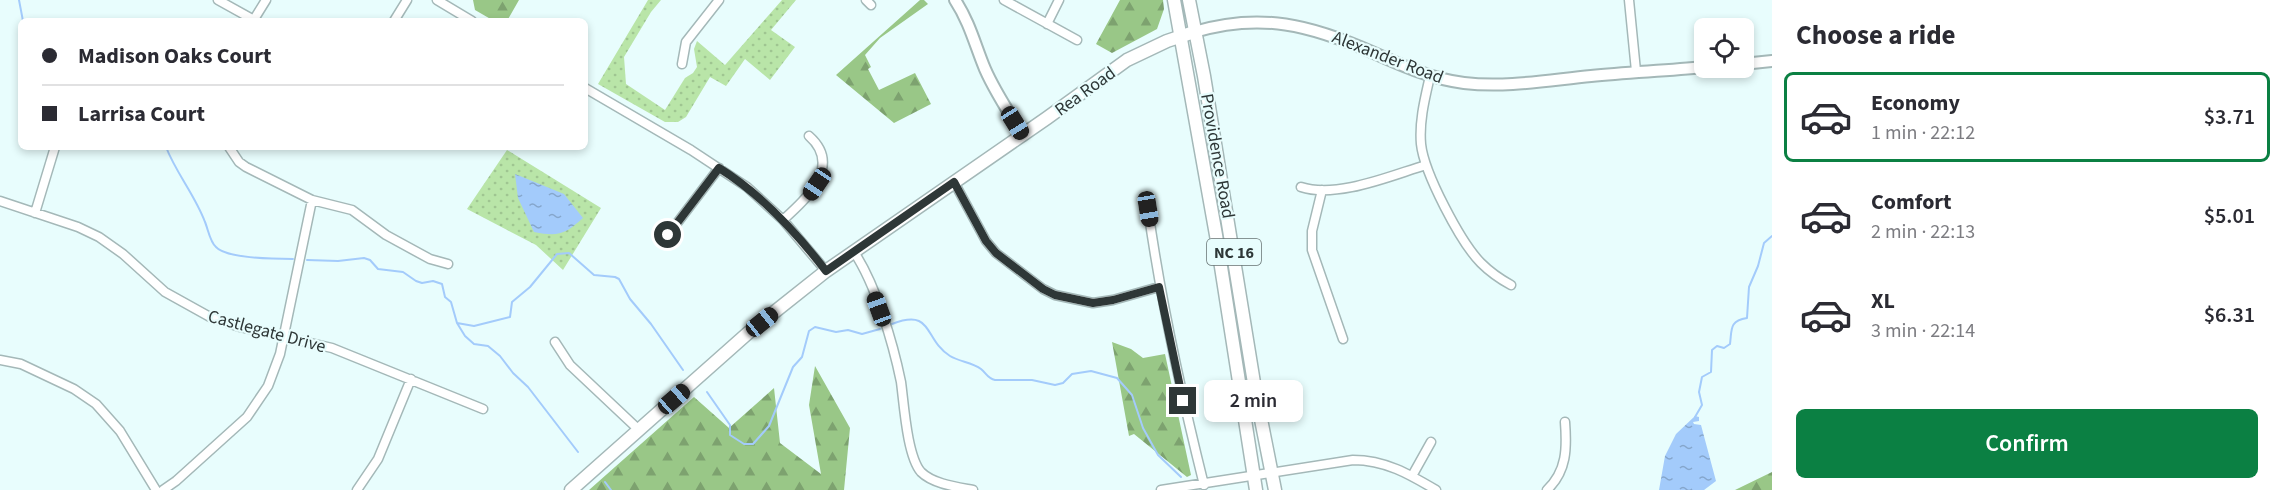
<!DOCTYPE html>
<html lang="en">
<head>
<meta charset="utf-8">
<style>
	:root { --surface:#fff; --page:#f7f7f7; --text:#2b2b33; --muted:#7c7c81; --line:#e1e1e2; --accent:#0b8043 }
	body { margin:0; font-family:"Source Sans 3",sans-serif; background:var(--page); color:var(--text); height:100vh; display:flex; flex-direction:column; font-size:22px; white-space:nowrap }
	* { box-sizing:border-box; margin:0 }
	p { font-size:20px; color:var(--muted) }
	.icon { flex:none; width:33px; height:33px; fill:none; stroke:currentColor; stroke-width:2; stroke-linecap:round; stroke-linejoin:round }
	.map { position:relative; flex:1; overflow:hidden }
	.drawer { display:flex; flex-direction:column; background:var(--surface); width:510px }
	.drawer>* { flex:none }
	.guide { position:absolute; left:18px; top:18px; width:570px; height:132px; border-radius:9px; box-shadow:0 3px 9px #0003; display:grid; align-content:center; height:132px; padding:0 24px; background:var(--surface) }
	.buttons { position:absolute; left:1694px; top:18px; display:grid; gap:12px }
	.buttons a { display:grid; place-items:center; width:60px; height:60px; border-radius:9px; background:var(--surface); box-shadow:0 3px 9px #0003; font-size:30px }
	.end { position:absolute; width:27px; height:27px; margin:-14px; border:8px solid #2e3737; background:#fff; box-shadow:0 0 0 3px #fff }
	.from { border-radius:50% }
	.bubble { position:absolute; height:42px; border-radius:9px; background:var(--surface); box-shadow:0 3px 9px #0003; font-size:20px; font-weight:600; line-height:42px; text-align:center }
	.car { position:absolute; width:18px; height:36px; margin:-18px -9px; border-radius:8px; box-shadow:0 0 4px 2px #0007; background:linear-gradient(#222 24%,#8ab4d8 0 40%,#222 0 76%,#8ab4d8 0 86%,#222 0) }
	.guide b { display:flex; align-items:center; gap:21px; height:57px; font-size:22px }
	.guide b+b { border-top:2px solid var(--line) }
	.guide i { width:15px; height:15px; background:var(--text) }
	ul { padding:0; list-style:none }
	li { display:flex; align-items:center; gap:18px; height:90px; margin:0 12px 9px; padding:0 12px; border:3px solid transparent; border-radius:9px }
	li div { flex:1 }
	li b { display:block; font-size:22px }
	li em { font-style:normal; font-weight:600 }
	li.active { border-color:var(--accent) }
	li>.icon { width:54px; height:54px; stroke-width:1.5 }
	h2 { padding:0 24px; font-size:27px; line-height:72px }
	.button { display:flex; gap:12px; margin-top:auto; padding:12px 24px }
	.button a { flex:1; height:69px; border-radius:9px; background:var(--accent); color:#fff; font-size:24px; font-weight:600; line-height:69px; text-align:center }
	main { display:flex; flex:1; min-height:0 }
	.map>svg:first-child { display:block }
</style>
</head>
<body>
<main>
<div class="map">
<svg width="1772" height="490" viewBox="0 0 1772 490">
	<defs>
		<pattern id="grass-dots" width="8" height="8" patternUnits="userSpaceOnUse" patternTransform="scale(1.5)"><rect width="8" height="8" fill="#b9e5a8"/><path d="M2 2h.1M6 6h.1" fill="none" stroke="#9fc591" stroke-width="1.8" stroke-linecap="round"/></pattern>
		<pattern id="forest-firs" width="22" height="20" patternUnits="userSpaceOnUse" patternTransform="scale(1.5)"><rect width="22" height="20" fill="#99c787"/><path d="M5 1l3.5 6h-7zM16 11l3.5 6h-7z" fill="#7da26f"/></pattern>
		<pattern id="water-ripples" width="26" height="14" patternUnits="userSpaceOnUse" patternTransform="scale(1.5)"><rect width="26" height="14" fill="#a3cbfb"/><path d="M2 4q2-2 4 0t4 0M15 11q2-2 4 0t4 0" fill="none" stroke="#85a6cc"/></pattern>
	</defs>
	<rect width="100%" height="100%" fill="#e8fdfd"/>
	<!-- grass -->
	<path fill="url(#grass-dots)" d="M648,0h13l-10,12 -27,45 2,27 39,26 20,-32 8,-5 4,-6 -3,-18 3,-8 28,24 57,-65h14l-25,30 24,17 -25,33 -25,-21 -19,27 -16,-9 -24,40 -8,5h-13l-67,-38z
		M507,150l94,58 -38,62 -27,-25 -69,-36z"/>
	<!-- forest -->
	<path fill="url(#forest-firs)" d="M473,0h46l-12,21h-13l-19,-11z
		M920,0h4l4,4 -48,34 -15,17 6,12 -3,2 11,21 36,-17 16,31 -37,19 -58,-48z
		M1120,0h43l1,9 -7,20 -45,24 -16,-9z
		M1112,342l19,7 12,9 22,-4 26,121 -4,2 -53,-43 -5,2z
		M815,366l35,62 -6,62h-255l105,-93 35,31 45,-40 6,55 41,31 -12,-69z
		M1772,472v18h-37z"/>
	<!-- water -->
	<path fill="url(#water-ripples)" d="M515,174l49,20 19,24c-18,16 -24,19 -49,14l-16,-34z
		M1695,416l4,1v4l-6,1 1,2 7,1 15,56 -12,9h-45l6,-34 11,-22z"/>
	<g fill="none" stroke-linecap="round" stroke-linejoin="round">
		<!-- stream -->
		<path stroke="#a3cbfb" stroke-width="2" d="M19,0l4,21
			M166,147c10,26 29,48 39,75 3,7 5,20 11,25 11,12 61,12 77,12
			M307,260l31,1 26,-3 6,2 8,9 25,3 13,9 6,2 11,-2 9,3 3,13 6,5 6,21 8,13 9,8 14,2 12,10 13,17 15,14 50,65
			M457,323l17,3 36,-9 2,-15 18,-15 27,-33 12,-1 25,22 21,2 4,2 11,20 21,25 32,46
			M892,324c42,-16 31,15 58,32 10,6 22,6 31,13 5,4 7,10 14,11h37l23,5 8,-2 9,-9 19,-3 26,7 15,17 11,33 15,27 23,22
			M707,392l23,33v10l14,9h9l16,-18 24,-59 9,-10 7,-26 6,-4 21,5 12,-2 14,4 18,-5
			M1695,417l7,-12 -3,-13 3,-15 9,-5 1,-22 5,-4 7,2 6,-4c2,-15 -1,-23 17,-26l2,-31 9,-21 6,-23 8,-7
			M605,482l6,8"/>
		<defs>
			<path id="minor" d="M218,0l36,20
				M437,0l35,21
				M866,0l5,5
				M1004,0l73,40
				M1629,0l7,71
				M253,21l13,-21
				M394,21l13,-21
				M1047,24l12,-24
				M682,64l4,-22 33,-42
				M1430,76c-5,22 -11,45 -9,68 3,29 40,99 60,119 9,9 19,16 30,22
				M585,88l106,62 56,37 36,33 43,51
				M229,147l10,15 7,5 66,33 40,10 34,25 44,24 18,5
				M954,182l32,59 10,12 47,36 12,6 38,8 20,-3 46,-13
				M1301,187c36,12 91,-12 125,-22
				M1322,190l-10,41v19l31,89
				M0,201l78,26 21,10 24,17 42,38 45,25 30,10 92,21 151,61
				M1148,209c13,93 33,184 56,276
				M35,213l20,-66
				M783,220c23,-21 60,-54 26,-84
				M668,235l51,-67
				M854,252c22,33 39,91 47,130 3,22 6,74 20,90 12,12 36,15 52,18
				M555,342l15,23 69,65
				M0,360l21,4 53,25 22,15 24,27 36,59
				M1412,476l19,-34
				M163,490l13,-9 71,-64 21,-31 12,-32 32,-154
				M357,490l21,-31 33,-80
				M1161,490l192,-30c32,0 56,14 83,30
				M1547,490c20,-19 20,-42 18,-68"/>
			<path id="tertiary" d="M955,0c15,23 20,45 30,69 10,23 24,44 38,66
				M1194,32c67,-20 117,-7 180,21 29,13 58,26 90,30 42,5 85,-3 127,-7 37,-4 75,-5 113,-9
				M1743,64l29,-3"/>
			<path id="secondary" d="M571,490l177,-157 78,-62 221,-153 80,-58 40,-19 27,-9"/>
			<path id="primary" d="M1174,0l42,235 40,255
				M1189,0l15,76 51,313 20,101"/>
		</defs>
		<!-- minor casing -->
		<use href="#minor" stroke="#a4b8b8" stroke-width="11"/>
		<!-- tertiary casing -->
		<use href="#tertiary" stroke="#a4b8b8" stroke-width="14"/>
		<!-- secondary casing -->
		<use href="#secondary" stroke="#a4b8b8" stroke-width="15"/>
		<!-- primary casing -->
		<use href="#primary" stroke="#a4b8b8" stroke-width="15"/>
		<!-- minor -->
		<use href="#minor" stroke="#fff" stroke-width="8"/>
		<!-- tertiary -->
		<use href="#tertiary" stroke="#fff" stroke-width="10"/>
		<!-- secondary -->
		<use href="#secondary" stroke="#fff" stroke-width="12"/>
		<!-- primary -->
		<use href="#primary" stroke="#fff" stroke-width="12"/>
	</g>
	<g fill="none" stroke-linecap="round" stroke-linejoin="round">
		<!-- route -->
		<path stroke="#2e3737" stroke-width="8" d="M668,235l51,-67c42,26 77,64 107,103l128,-89 32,59 10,12 47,36 12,6 38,8 20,-3 46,-13 24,114"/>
	</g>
	<g text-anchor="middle" stroke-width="4.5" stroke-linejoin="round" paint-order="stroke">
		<!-- shield labels -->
		<rect fill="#e8fdfd" stroke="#667272" stroke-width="1.5" x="1207" y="239" width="54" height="26" rx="4.5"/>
		<g font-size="16" font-weight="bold" fill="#2e3737">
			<text x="1234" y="258">NC 16</text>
		</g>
		<!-- street labels -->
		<g font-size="18" fill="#2e3737" stroke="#e8fdfd">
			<text transform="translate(1388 57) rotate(21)" y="6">Alexander Road</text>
			<text transform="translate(1085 91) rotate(-36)" y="6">Rea Road</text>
			<text transform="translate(1218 156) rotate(80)" y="6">Providence Road</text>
			<text transform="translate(267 331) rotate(15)" y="6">Castlegate Drive</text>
		</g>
	</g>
</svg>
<div class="buttons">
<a><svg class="icon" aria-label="locate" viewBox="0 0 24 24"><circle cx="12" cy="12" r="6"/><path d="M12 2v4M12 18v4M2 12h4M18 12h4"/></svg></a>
</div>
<i class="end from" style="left:668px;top:235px"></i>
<i class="end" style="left:1183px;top:401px"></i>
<div class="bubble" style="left:1204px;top:380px;width:99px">2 min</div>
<i class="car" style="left:1015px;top:123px;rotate:148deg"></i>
<i class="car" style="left:817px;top:184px;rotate:214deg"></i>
<i class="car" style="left:1148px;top:209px;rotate:171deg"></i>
<i class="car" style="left:879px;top:309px;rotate:340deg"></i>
<i class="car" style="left:762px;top:322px;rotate:51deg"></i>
<i class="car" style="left:674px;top:399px;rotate:49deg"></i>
<div class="guide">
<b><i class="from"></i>Madison Oaks Court</b>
<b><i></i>Larrisa Court</b>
</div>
</div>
<section class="drawer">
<h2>Choose a ride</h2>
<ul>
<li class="active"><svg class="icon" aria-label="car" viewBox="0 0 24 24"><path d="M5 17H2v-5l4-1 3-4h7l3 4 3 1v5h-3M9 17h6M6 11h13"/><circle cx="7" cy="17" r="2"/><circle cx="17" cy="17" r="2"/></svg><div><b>Economy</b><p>1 min · 22:12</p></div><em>$3.71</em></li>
<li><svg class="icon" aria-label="car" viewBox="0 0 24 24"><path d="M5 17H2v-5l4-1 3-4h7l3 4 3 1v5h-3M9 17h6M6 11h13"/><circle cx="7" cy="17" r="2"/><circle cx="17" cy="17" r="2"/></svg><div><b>Comfort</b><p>2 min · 22:13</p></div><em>$5.01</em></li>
<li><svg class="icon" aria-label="car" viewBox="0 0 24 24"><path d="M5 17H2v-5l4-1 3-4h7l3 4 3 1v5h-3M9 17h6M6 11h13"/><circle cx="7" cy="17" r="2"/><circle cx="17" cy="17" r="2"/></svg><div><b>XL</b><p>3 min · 22:14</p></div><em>$6.31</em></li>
</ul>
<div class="button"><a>Confirm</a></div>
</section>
</main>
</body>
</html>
